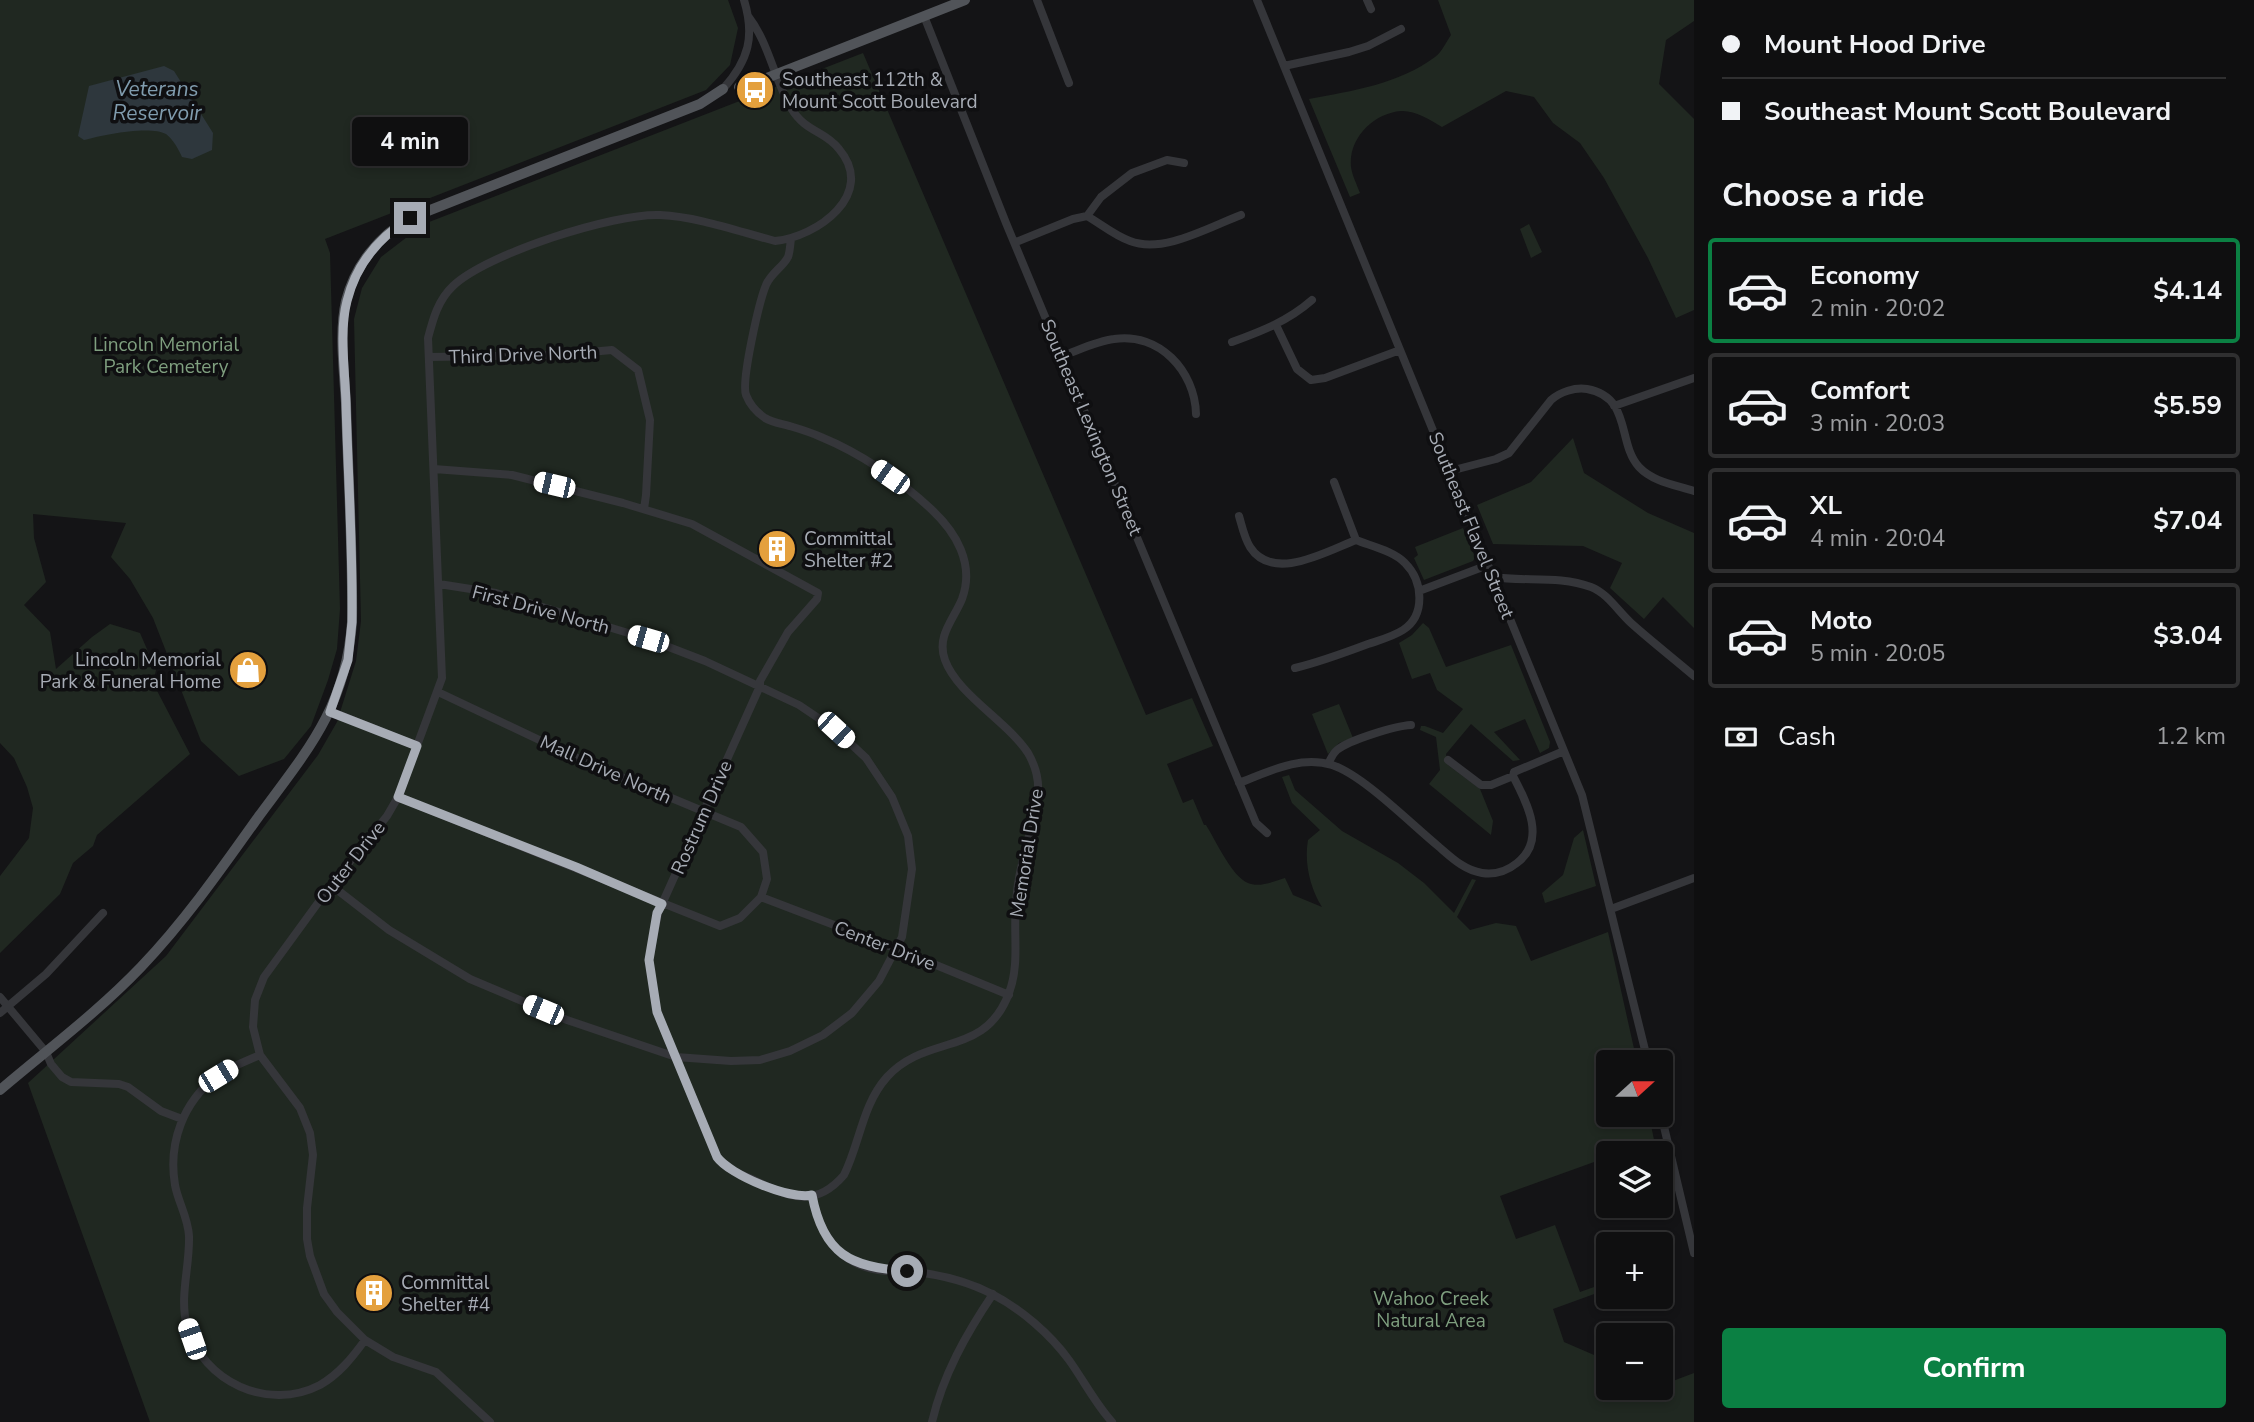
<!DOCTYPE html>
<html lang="en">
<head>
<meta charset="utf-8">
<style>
	:root { --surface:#0f0f10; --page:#1d1d1e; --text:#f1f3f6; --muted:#9b9c9f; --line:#2f2f30; --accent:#0b8043 }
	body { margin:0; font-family:"Nunito Sans",sans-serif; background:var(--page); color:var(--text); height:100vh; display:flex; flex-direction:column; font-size:26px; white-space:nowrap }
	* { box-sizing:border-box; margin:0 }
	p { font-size:23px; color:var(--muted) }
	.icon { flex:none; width:38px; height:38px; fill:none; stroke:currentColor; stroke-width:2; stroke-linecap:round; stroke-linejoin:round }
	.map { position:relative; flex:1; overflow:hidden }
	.drawer { display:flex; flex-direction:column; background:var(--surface); width:560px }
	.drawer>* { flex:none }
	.hud { display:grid; align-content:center; height:154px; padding:0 28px; background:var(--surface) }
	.needle { width:46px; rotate:69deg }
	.tools { position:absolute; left:1596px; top:1050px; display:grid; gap:14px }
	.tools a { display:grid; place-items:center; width:77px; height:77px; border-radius:7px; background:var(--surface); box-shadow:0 4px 10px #0003,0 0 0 2px var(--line); font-size:35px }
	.end { position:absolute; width:32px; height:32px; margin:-16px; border:9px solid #a7acb5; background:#111; box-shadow:0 0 0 4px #111 }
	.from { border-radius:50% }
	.bubble { position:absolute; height:49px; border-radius:7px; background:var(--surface); box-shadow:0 4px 10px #0003,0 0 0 2px var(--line); font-size:23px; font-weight:700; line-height:49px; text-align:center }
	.car { position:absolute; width:21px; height:42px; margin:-21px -10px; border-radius:9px; box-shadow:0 0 5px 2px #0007; background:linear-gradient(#fff 24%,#345 0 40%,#fff 0 76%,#345 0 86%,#fff 0) }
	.hud b { display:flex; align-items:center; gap:24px; height:66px; font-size:26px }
	.hud b+b { border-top:2px solid var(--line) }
	.hud i { width:18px; height:18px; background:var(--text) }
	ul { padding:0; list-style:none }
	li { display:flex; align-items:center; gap:21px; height:105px; margin:0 14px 10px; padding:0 14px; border:4px solid var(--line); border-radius:7px }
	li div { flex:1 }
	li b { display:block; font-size:26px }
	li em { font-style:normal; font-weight:700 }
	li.active { border-color:var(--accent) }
	li>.icon { width:63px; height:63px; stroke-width:1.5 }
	h2 { padding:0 28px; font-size:32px; line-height:84px }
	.pay { display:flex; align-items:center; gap:18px; height:77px; padding:0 28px; font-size:26px }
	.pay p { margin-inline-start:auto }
	.primary-button { display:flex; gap:14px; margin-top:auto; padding:14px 28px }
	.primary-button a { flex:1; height:80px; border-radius:7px; background:var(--accent); color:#fff; font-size:28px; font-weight:700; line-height:80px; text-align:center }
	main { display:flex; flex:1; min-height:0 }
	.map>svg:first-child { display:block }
</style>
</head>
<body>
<main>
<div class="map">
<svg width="1694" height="1422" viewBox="0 0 1694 1422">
	<rect width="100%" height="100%" fill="#141416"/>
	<!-- green -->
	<path fill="#202821" d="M0,0h728l10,28 -8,37 -24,25 -381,149 5,14 10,356 -3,40 -9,31 -17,46 -27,33 -45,17 -38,-35 -48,-123 -23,-39 -19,-22 15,-34 -93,-9 1,24 12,44 -22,23 26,27 6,37 36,-32 18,-13 30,9 16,37 -3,13 37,71 -93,81 -4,11 -20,17 -13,31 -60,59v-77l29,-38 4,-30 -6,-21 -13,-29 -14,-15z
		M1438,0h256v21l-28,19 -7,44 35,35v191l-18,8 -28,-60 -44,-80 -24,-35 -27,-20 -19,-26 -28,-6 -64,36c-11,-7 -28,-17 -41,-16 -27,2 -53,27 -50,56 1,8 6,18 9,26l-10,4 -41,-98c43,-8 90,-15 126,-42 7,-5 11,-15 16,-22z
		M863,53l283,662 46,-17 21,48 -46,18 16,39 10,-4 11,26h2c9,14 26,52 42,58 11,5 27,-2 37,-5l8,17 29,12c-12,-19 -18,-45 -14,-67l12,-10 -28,-27 -10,-26 7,-2 6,15 47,41 56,32 26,20 30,30 18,-34 4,1 -19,37 13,13 26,-7 20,3 15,35 77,-29 29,130h-29v53h41l5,25 -36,13h-10v4l-108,39 16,43 39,-14 25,67 28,-10v7l-55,20 11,33 44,19v27h53v-6l4,2 29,-11v49h-1544l-122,-339 138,-127 152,-201 19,-33 19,-61 5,-40 -7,-302 8,-31 19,-31 43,-33z
		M1529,224l13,28 -11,6 -11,-29z
		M1573,438l11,35 64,40 46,20v95l-31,-31 -19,22 -34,-31 12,-25 -39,-17 -90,-2 -16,-39 54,-23z
		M1463,528l12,29 -2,4 -49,19 -10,-22 4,-3 -3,-8z
		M1423,623l6,5 17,39 65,-22 39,97 -1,6 -9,5 -15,-34 -31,13 26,28 -7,1 -42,-37 -25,30 2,11 32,24 13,32 -2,14 -62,-51 11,-14 -4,-33 -16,-7 1,-4h4l18,7 20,-24 -26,-19 -7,-17 -18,6 -13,-36 13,-8z
		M1339,704l14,34 -14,5 -11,11 -16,-40z
		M1583,830l13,56 -51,17 -3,-10 21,-18 11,-37z"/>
	<!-- water -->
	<path fill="#2e373d" d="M164,66l10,5 39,62 -1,17 -20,9 -10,-2c-3,-7 -9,-18 -16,-23 -16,-9 -64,1 -82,6l-6,-4 11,-50z"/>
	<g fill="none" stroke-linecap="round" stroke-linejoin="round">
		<!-- minor -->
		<path stroke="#35363a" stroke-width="8" d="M1037,0l32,83
			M1257,0l325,795 66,267
			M1367,0l4,9
			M924,16l82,207 250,600 11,10
			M1284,66l65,-14 19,-6 33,-17
			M723,89c26,-29 32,-53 21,-89
			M1087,216l14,-19 31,-24 35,-13 17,3
			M1016,242l57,-23 14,-3c14,8 28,20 43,25 33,13 79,-14 111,-26
			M1276,325l21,44 14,11 14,-2 75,-28
			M1232,342c30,-11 56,-21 80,-42
			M1062,356c17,-6 35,-15 52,-17 45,-7 81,32 82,75
			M429,357l127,-2 56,-5 26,20 12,50 -4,75 -2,14
			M1614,406l80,-28
			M434,469l78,6 111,28 69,21 126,69 -1,6 -29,33 -28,49v5l-102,227 -9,47 8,52 60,145c9,12 23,17 37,23 35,17 61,29 90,-5 16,-32 18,-70 43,-98 40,-44 98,-19 122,-84 11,-29 4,-59 7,-89 1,-22 6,-43 12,-64 3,-16 9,-31 10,-47 1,-14 -3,-28 -10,-40 -20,-31 -71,-59 -83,-93 -9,-24 9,-41 17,-61 13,-35 -6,-67 -31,-90 -31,-29 -71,-56 -110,-72 -9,-4 -18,-7 -28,-10 -9,-3 -20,-4 -28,-9 -9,-6 -15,-13 -19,-23 -5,-14 13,-93 20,-110 5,-12 17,-18 22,-28 2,-5 2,-12 3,-18
			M1450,471l46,-12 13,-6 42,-53c9,-8 24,-13 36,-11 45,8 30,54 52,78 14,15 37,18 55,24
			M1334,482l22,58
			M1239,516c3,10 5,21 11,31 23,36 77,4 106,-7 15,6 38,11 49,23 18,18 21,52 -2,67 -11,7 -23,10 -35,14 -24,9 -48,18 -73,24
			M1493,577c32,5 66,-2 98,10 16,6 27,24 40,36 20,18 42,35 63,53
			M1419,591l69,-26
			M330,711l87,35
			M1448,760l33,25h10l22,-9
			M1328,764c3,-5 4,-10 9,-14 12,-10 58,-24 74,-25
			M1239,783c29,-11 61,-28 93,-18 31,10 79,59 106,81 14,12 26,24 44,27 13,2 25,-2 35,-10 30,-23 10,-60 -4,-87l1,-4 50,-21
			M398,797l322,129 20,-8 21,-21 6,-18 -4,-27 -22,-25 -151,-63 -152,-72
			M331,885l58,45 81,49 97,41 109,37 55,4 29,-1 30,-9 33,-16 29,-22 27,-32 23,-44 10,-68 -4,-33 -16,-39 -26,-39 -30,-28 -37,-25 -94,-44 -57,-22 -152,-46 -57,-9
			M761,897l136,52 112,46
			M1611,909l83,-31
			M0,997l46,55 5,12 11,13 9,5 48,2 9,3 33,24 21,8
			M0,1013l46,-39 57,-61
			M260,1055c-14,6 -30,12 -43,21 -34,26 -49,67 -42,109 3,17 13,32 14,51 1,30 -10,61 -2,90 16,56 81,86 133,59 19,-11 32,-27 45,-45
			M1661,1114l33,139
			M812,1195c7,37 26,69 66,75 12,2 25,1 38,2 25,3 53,10 76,22 29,15 58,40 77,66 15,21 26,43 43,62
			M490,1422l-54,-50 -43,-15 -28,-17 -28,-28 -13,-18 -14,-38 -3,-17v-31l6,-53 -3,-22 -10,-25 -40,-53 -7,-28 2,-27 9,-23 67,-92 56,-69 11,-19 44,-119 -14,-340c5,-19 10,-38 25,-52 33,-32 161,-73 207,-71 39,2 77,16 115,26 42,-4 102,-47 64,-92 -15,-19 -33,-16 -48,-41 -17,-29 -22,-65 -43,-92
			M932,1422c11,-47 34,-88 61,-128"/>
		<!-- major -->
		<path stroke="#515459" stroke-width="10" d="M739,87l10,-2 216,-85
			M0,1090c47,-40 98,-78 141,-123 44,-46 81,-99 118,-151 48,-65 87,-109 93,-194 1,-73 -4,-146 -6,-219 -2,-32 -7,-72 0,-102 9,-36 33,-65 64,-83l290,-114 23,-15"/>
	</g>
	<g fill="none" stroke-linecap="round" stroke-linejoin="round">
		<!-- route -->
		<path stroke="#a7acb5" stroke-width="9" d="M410,218c-31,19 -54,47 -63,83 -8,30 -2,70 -1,102 2,73 7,146 6,219l-4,38 -18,52 87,34 -19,51 178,70 86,37 -5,9 -8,47 8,52 60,145c13,18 73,43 95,38 11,59 39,73 95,76"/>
	</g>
	<!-- icons -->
	<defs>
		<symbol id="bus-disc" viewBox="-11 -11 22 22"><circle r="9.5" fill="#e4a03d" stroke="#0f0f11"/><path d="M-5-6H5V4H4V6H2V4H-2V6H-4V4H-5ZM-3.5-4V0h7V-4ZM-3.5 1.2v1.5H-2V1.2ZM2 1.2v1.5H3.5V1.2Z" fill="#fff"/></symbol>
		<symbol id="building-disc" viewBox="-11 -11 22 22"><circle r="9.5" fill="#e4a03d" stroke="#0f0f11"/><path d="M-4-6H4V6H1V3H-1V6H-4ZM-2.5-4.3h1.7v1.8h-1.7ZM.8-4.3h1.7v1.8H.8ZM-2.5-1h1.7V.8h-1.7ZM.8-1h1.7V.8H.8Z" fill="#fff"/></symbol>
		<symbol id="shop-disc" viewBox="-11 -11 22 22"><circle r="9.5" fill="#e4a03d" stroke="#0f0f11"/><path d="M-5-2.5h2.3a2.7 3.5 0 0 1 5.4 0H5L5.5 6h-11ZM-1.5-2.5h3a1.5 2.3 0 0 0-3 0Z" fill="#fff"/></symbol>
	</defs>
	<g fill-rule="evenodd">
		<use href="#bus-disc" x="733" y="68" width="44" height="44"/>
		<use href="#building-disc" x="755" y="527" width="44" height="44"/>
		<use href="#shop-disc" x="226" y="648" width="44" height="44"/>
		<use href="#building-disc" x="352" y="1271" width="44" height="44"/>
	</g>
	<g text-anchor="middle" stroke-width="7" stroke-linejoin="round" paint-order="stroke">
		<!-- poi labels -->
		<g font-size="19" fill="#a7acb5" stroke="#0f0f11" text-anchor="start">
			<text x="782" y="86">Southeast 112th &amp;<tspan x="782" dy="22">Mount Scott Boulevard</tspan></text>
			<text x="804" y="545">Committal<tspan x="804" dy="22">Shelter #2</tspan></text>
			<text x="221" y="666" text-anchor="end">Lincoln Memorial<tspan x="221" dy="22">Park &amp; Funeral Home</tspan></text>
			<text x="401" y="1289">Committal<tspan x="401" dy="22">Shelter #4</tspan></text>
		</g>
		<!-- park labels -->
		<g font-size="19" fill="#7f9f7f" stroke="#0f0f11">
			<text x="166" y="351">Lincoln Memorial<tspan x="166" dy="22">Park Cemetery</tspan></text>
			<text x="1431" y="1305">Wahoo Creek<tspan x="1431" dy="22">Natural Area</tspan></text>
		</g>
		<!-- street labels -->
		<g font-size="19" fill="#a7acb5" stroke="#0f0f11">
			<text transform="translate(523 354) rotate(-2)" y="7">Third Drive North</text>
			<text transform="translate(1092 427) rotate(67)" y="7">Southeast Lexington Street</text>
			<text transform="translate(1472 525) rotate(68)" y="7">Southeast Flavel Street</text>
			<text transform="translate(541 609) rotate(15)" y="7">First Drive North</text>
			<text transform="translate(606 769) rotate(24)" y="7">Mall Drive North</text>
			<text transform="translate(701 817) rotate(-66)" y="7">Rostrum Drive</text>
			<text transform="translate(1026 853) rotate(-81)" y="7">Memorial Drive</text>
			<text transform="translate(350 862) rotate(-52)" y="7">Outer Drive</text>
			<text transform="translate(885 945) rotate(21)" y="7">Center Drive</text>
		</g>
		<!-- water labels -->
		<g font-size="21" font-style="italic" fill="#809cae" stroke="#0f0f11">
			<text x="157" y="96">Veterans<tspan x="157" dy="24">Reservoir</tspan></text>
		</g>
	</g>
</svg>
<div class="tools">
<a><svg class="needle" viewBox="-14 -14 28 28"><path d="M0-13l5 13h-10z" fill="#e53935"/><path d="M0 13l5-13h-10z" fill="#9b9c9f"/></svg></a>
<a><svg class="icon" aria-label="layers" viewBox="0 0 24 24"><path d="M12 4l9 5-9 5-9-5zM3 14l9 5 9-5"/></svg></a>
<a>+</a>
<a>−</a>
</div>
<i class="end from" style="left:907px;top:1271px"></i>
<i class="end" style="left:410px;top:218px"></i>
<div class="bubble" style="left:352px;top:117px;width:116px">4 min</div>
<i class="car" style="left:890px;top:477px;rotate:305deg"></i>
<i class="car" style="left:554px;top:485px;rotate:283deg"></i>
<i class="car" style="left:648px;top:639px;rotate:286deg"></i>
<i class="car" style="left:836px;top:730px;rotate:133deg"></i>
<i class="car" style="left:543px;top:1010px;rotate:293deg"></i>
<i class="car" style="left:218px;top:1076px;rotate:59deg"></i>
<i class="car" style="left:192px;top:1339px;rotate:341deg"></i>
</div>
<section class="drawer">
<div class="hud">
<b><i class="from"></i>Mount Hood Drive</b>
<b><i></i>Southeast Mount Scott Boulevard</b>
</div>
<h2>Choose a ride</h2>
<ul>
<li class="active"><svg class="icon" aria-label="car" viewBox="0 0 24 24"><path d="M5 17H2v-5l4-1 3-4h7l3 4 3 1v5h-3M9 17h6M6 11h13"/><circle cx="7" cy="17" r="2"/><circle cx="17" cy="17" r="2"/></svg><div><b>Economy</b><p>2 min · 20:02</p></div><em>$4.14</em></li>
<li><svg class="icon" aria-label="car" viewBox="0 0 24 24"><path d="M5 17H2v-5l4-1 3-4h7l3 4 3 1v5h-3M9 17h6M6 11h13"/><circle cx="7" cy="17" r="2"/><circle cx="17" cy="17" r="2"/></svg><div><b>Comfort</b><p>3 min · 20:03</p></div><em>$5.59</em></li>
<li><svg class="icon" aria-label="car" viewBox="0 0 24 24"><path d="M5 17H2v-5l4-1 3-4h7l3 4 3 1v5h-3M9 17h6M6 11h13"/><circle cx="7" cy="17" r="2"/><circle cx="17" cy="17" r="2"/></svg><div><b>XL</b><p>4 min · 20:04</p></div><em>$7.04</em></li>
<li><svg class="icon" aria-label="car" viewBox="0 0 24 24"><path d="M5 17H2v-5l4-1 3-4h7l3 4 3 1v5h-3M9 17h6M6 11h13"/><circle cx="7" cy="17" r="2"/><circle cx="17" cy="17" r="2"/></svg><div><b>Moto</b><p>5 min · 20:05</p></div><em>$3.04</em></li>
</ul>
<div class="pay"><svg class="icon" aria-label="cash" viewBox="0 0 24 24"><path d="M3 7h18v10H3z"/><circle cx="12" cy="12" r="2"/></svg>Cash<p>1.2 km</p></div>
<div class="primary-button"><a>Confirm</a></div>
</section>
</main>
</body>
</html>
